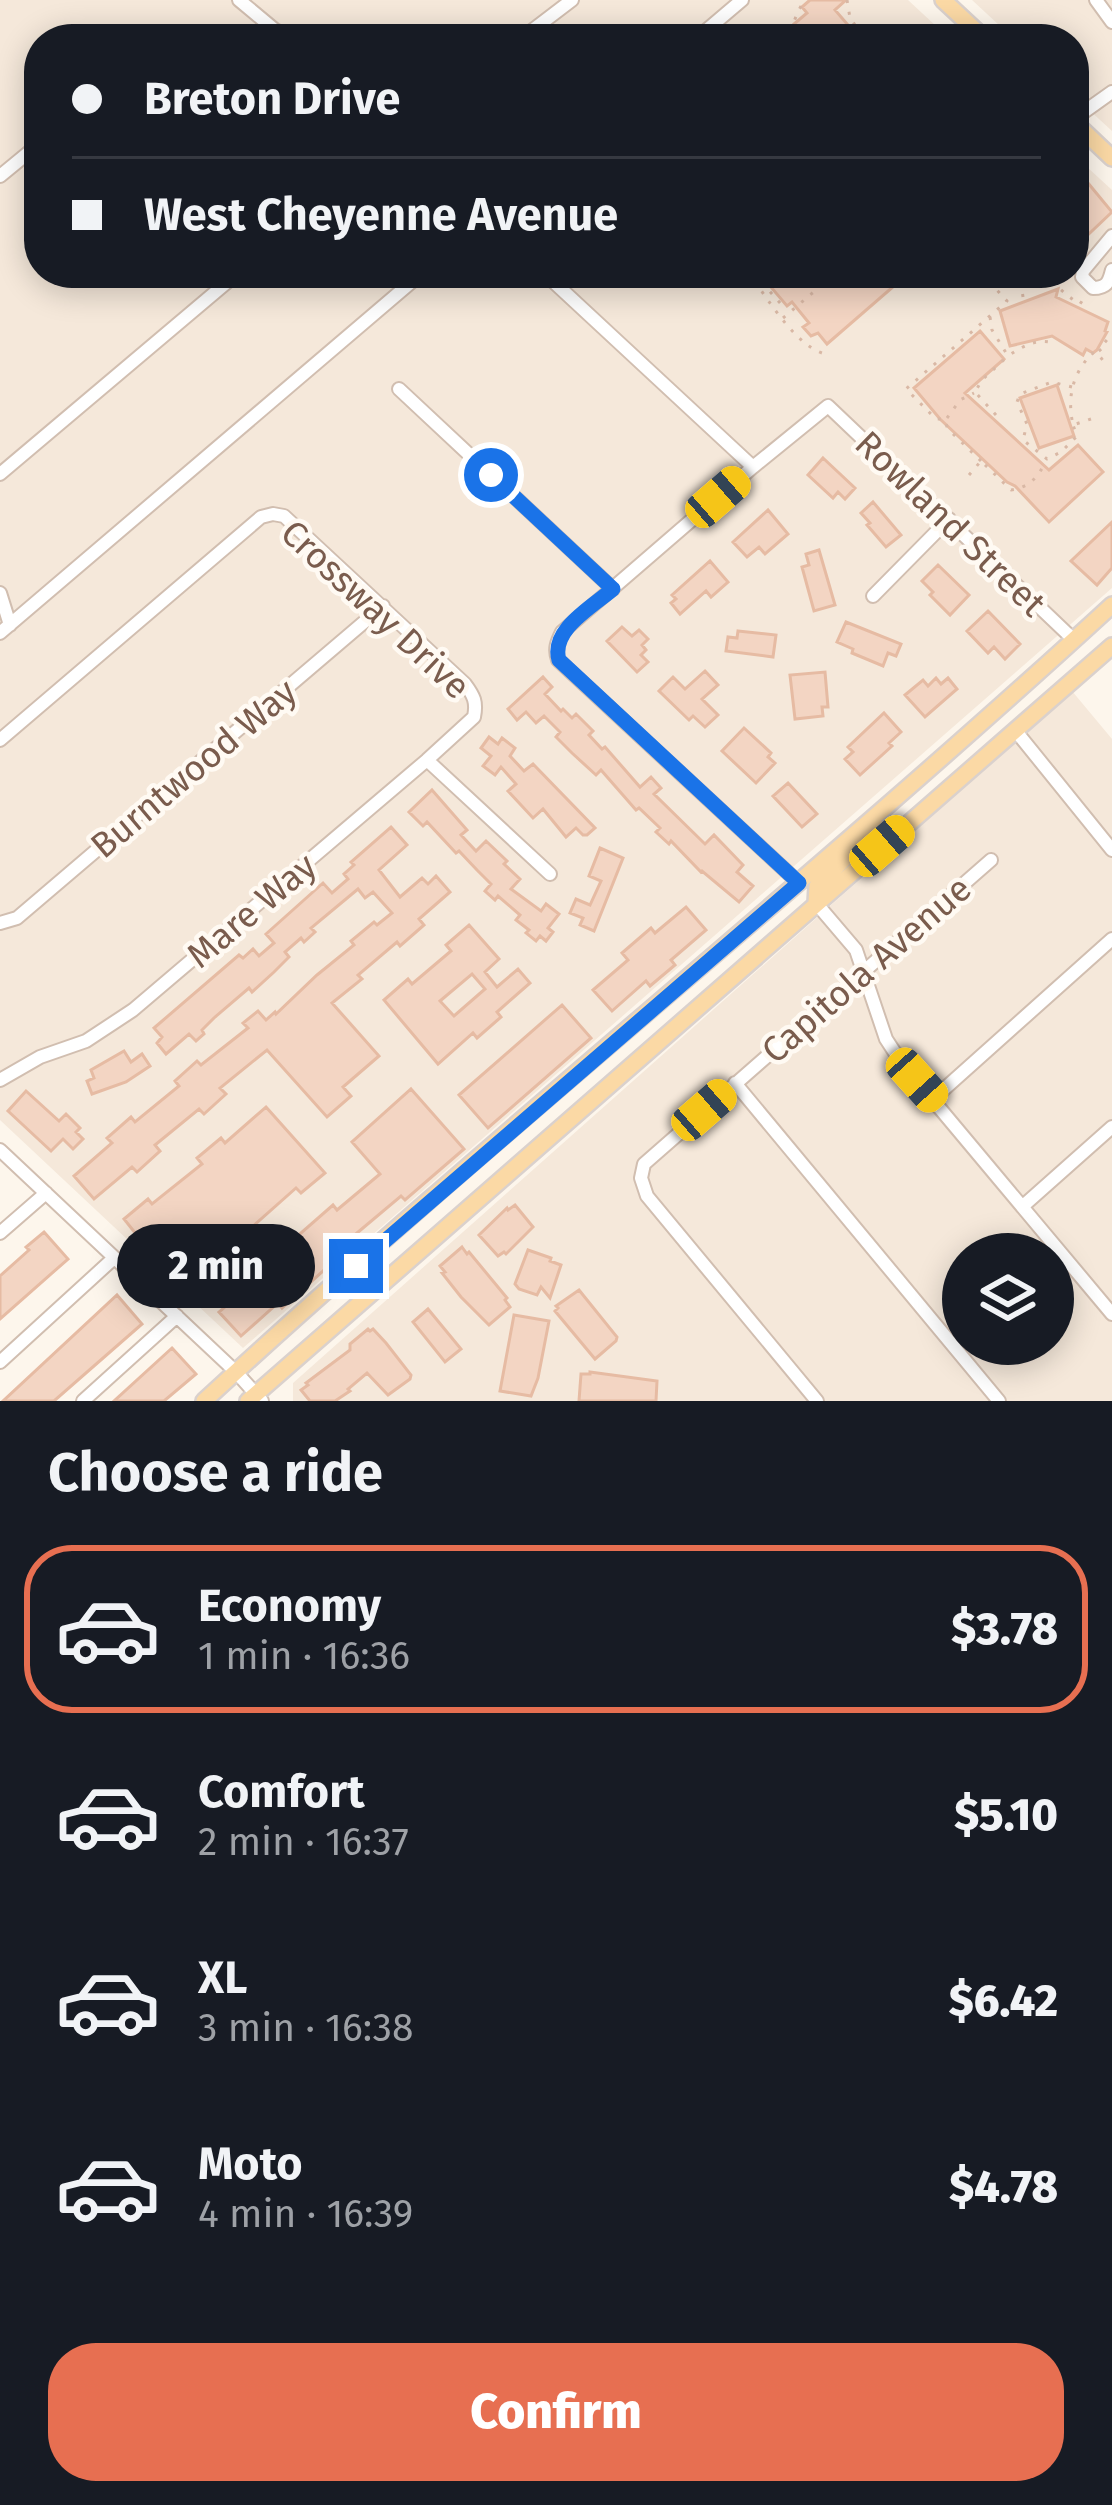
<!DOCTYPE html>
<html lang="en">
<head>
<meta charset="utf-8">
<style>
	:root { --surface:#171b24; --page:#20242c; --text:#f1f3f6; --muted:#9ea1a6; --line:#363941; --accent:#e76f51 }
	body { margin:0; font-family:"Fira Sans",sans-serif; background:var(--page); color:var(--text); height:100vh; display:flex; flex-direction:column; font-size:45px; white-space:nowrap }
	* { box-sizing:border-box; margin:0 }
	p { font-size:39px; color:var(--muted) }
	.icon { flex:none; width:66px; height:66px; fill:none; stroke:currentColor; stroke-width:2; stroke-linecap:round; stroke-linejoin:round }
	.map { position:relative; height:1401px; overflow:hidden }
	.sheet { display:flex; flex-direction:column; background:var(--surface); flex:1 }
	.sheet>* { flex:none }
	.guide { position:absolute; left:24px; top:24px; width:1065px; height:264px; border-radius:48px; box-shadow:0 6px 30px #0003; display:grid; align-content:center; height:264px; padding:0 48px; background:var(--surface) }
	.controls { position:absolute; left:942px; top:1233px; display:grid; gap:24px }
	.controls a { display:grid; place-items:center; width:132px; height:132px; border-radius:50%; background:var(--surface); box-shadow:0 6px 30px #0003; font-size:60px }
	.end { position:absolute; width:54px; height:54px; margin:-27px; border:15px solid #1a73e8; background:#fff; box-shadow:0 0 0 6px #fff }
	.from { border-radius:50% }
	.bubble { position:absolute; height:84px; border-radius:42px; background:var(--surface); box-shadow:0 6px 30px #0003; font-size:39px; font-weight:800; line-height:84px; text-align:center }
	.car { position:absolute; width:36px; height:72px; margin:-36px -18px; border-radius:15px; box-shadow:0 0 9px 3px #0007; background:linear-gradient(#f5c518 24%,#345 0 40%,#f5c518 0 76%,#345 0 86%,#f5c518 0) }
	.guide b { display:flex; align-items:center; gap:42px; height:114px; font-size:45px }
	.guide b+b { border-top:3px solid var(--line) }
	.guide i { width:30px; height:30px; background:var(--text) }
	ul { padding:0; list-style:none }
	li { display:flex; align-items:center; gap:36px; height:168px; margin:0 24px 18px; padding:0 24px; border:6px solid transparent; border-radius:48px }
	li div { flex:1 }
	li b { display:block; font-size:45px }
	li em { font-style:normal; font-weight:800 }
	li.selected { border-color:var(--accent) }
	li>.icon { width:108px; height:108px; stroke-width:1.5 }
	h2 { padding:0 48px; font-size:54px; line-height:144px }
	.button { display:flex; gap:24px; margin-top:auto; padding:24px 48px }
	.button a { flex:1; height:138px; border-radius:48px; background:var(--accent); color:#fff; font-size:48px; font-weight:800; line-height:138px; text-align:center }
	.map>svg:first-child { display:block }
</style>
</head>
<body>
<div class="map">
<svg width="1112" height="1401" viewBox="0 0 1112 1401">
	<rect width="100%" height="100%" fill="#fdf6ec"/>
	<!-- residential -->
	<path fill="#f5e8da" fill-rule="evenodd" d="M0,0h908l42,39h-911v234h1035v-118l38,35v398l-869,760 -243,-228z
		M972,0h140v131l-38,-35v-57h-60z
		M1072,691l40,48v662h-819v-18zM963,1254h90v90h-90z"/>
	<!-- building -->
	<path fill="#f3d5c3" stroke="#e6bba3" stroke-width="3" fill-rule="evenodd" d="M810,0h36l-11,10 25,29h-76l13,-11 -3,-4 13,-11 -5,-6z
		M1088,183l24,29 -38,36v-53z
		M759,273h150l-82,71 -9,-11 -7,3 -8,-9 6,-4 -17,-21 -5,4z
		M1058,289l-2,8 52,25 -3,9 2,1 -10,18 -4,3 -7,-4 -3,6 -31,-19 -42,10 -10,-35z
		M980,331l24,28 -39,34 84,77 29,-25 25,27 -54,50 -34,-36 -8,-4 -67,-63 -26,-31z
		M1057,385l17,51 -35,12 -19,-50z
		M823,458l32,30 -10,11 -7,-7 -5,6 -25,-23z
		M873,502l28,33 -15,12 -19,-22 3,-2 -9,-10z
		M768,510l20,24 -23,20 -6,-7 -12,10 -14,-15z
		M1112,522v46l-15,17 -26,-24z
		M819,550l16,55 -21,6 -12,-44 7,-2 -3,-11z
		M710,561l18,21 -17,15 -5,-6 -26,23 -9,-11 5,-4 -4,-4z
		M938,565l31,30 -19,20 -20,-20 3,-3 -11,-11z
		M988,611l32,33 -15,15 -11,-12 -6,6 -21,-22z
		M846,622l55,22 -5,12 -8,-3 -5,13 -31,-13 1,-4 -16,-7z
		M622,627l10,9 7,-6 9,9 -6,6 4,5 -5,5 7,7 -11,10 -30,-31z
		M738,631l38,4 -3,22 -47,-6 2,-14 9,1z
		M705,671l13,14 -16,14 16,16 -13,12 -12,-11 -4,4 -30,-29 14,-14 12,12z
		M825,672l3,35h-6l1,9 -28,3 -5,-44z
		M543,677l9,10 -7,7 16,17 2,-2 9,9 4,-4 17,17 -4,4 13,14 3,-2 35,40 11,-10 10,11 -7,6 51,50 9,-9 29,30 -6,7 16,14 -14,16 -37,-31 -1,1 -30,-31 -2,3 -13,-12 4,-4 -21,-20 -3,2 -35,-40 -5,5 -24,-22 -16,-16 4,-5 -16,-16 -8,7 -10,-11 -9,8 -9,-11z
		M936,678l5,6 7,-6 9,11 -32,28 -20,-22 18,-15 5,6z
		M884,713l17,19 -12,11 3,3 -32,29 -15,-16 8,-7 -5,-5z
		M744,728l27,25 -3,4 7,6 -19,20 -34,-32z
		M489,737l9,7 4,-6 13,10 -5,8 14,15 9,-7 62,64 -8,7h-4l-7,-7 -10,9 -23,-28 -10,9 -25,-27 8,-7 -15,-17 -6,8 -12,-9 8,-10 -10,-8z
		M788,783l29,31 -15,13 -29,-31z
		M432,790l35,40 -6,5 15,16 10,-10 21,20 -3,3 16,15 -9,10 30,22 5,-7 13,10 -11,14 5,4 -7,9 -6,-5 -4,5 -10,-8 3,-3 -13,-10 4,-5 -22,-19 -3,4 -10,-9 6,-7 -14,-14 -18,-19 -3,2 -29,-31 -4,4 -14,-14z
		M391,827l16,18 -28,25 21,27 22,-19 6,6 8,-8 14,16 -31,27 5,6 -24,21 -3,-4 -39,33 4,4 -30,24 47,53 -36,31 8,9 -24,21 -60,-67 -47,38 6,6 -22,20 -5,-5 -44,36 5,6 -23,21 -5,-5 -38,32 -20,-23 38,-33 -5,-5 24,-21 4,5 44,-36 -4,-5 22,-20 4,4 47,-37 -5,-5 15,-12 8,9 9,-8 1,2 41,-39 37,-30 -3,-4 23,-19 3,3 15,-12 -19,-21 -8,6 -7,-9 -47,39 4,4 -11,10 -3,-4 -16,14 4,5 -15,15 -22,20 -3,-4 -34,29 -13,13 2,4 -8,7 -7,-7 -23,20 -9,-11 5,-6 -8,-9 85,-73 4,3 10,-9 6,7 15,-13 -8,-9 57,-51 9,10 16,-14 -4,-5 10,-9 -3,-3z
		M600,848l23,10 -29,73 -14,-6 3,-7 -13,-5 6,-14 14,6 11,-24 -12,-5z
		M686,907l20,23 -35,30 4,5 -25,21 -4,-5 -34,30 -19,-21 35,-30 -6,-7 29,-25 4,5z
		M469,925l30,34 -14,13 12,15 21,-18 12,14 -33,29 4,5 -24,21 -4,-5 -35,31 -54,-64 24,-21 4,5 39,-33 -5,-6zM472,974l13,15 -31,27 -14,-15z
		M562,1005l29,33 -103,90 -29,-33z
		M124,1051l7,11 11,-8 8,12 -24,16 -34,12 -5,-13 7,-3 -3,-8z
		M411,1089l53,60 -59,51 -4,-4 -44,37 -28,25 4,4 -51,46 -4,-5 -37,33 -22,-24 38,-33 -4,-4 80,-70 4,5 43,-36 -28,-32z
		M26,1091l33,30 7,-7 14,14 -4,4 7,7 -10,10 -10,-10 -12,12 -43,-40z
		M266,1107l59,66 -24,20 -5,-5 -45,40 4,4 -23,21 -4,-5 -40,34 -30,-33 -6,5 -28,-35 24,-20 4,5 50,-40 -5,-6 24,-20 4,5z
		M515,1205l18,22 -27,27 -2,-2 -6,4 -19,-21 28,-27 1,2z
		M44,1232l24,27 -68,60v-43l29,-26 -3,-3z
		M462,1247l5,7 2,-2 38,46 -2,2 5,7 -21,18 -28,-28 -19,-24 3,-1 -5,-6z
		M528,1250l23,8 -1,3 11,4 -11,33 -9,-11 -4,8 -18,-6 -4,-5z
		M579,1290l38,47 -1,4 -21,18 -40,-48 3,-3 -2,-2z
		M117,1295l25,29 -88,77h-51z
		M428,1309l33,40 -16,13 -32,-40z
		M514,1315l35,6 -11,57 -7,18 -31,-5z
		M368,1329l2,2 3,-2 13,14 25,32 -1,4 -22,16 -21,-22 -19,16 2,2 -15,10h-25l-9,-11 7,-5 -2,-2 44,-33v-6z
		M172,1348l24,26 -32,27h-50z
		M590,1372l67,9 -1,20h-77l2,-27h9z"/>
	<g fill="none" stroke-linecap="round" stroke-linejoin="round">
		<defs>
			<path id="minor" d="M239,0l36,30 20,9
				M1096,0l16,22
				M514,39l16,-7 42,-32
				M696,39l46,-39
				M1074,119l38,-27
				M0,176l39,-32
				M1112,236l-29,35 -1,6 11,11c14,0 16,-6 19,-18
				M544,273l209,194
				M399,389l214,200
				M0,474l238,-201
				M0,593l10,32
				M873,596l76,-77
				M0,633l422,-360
				M1015,730l97,120
				M0,740l261,-223 12,-3 11,2 181,168c9,12 12,18 9,33l-47,43 -294,250 -47,31 -46,16 -40,23
				M427,760l123,114
				M799,883l-241,-223c-4,-11 -1,-18 4,-28l191,-165 75,-61 246,234
				M816,903l40,47 30,89 15,23 211,252
				M0,923l17,-5 366,-312
				M735,1083l264,318
				M933,1099l179,-160
				M0,1150l236,222 26,29
				M1023,1206l89,-79
				M0,1233l46,-40
				M0,1362l114,-104
				M83,1401l94,-85
				M817,1401l-170,-205 -6,-18 3,-14 347,-304"/>
			<path id="major" d="M943,0l42,39
				M1074,122l38,36
				M816,903l1,-17 60,-59
				M204,1401c296,-272 612,-524 908,-796
				M248,1401l864,-755"/>
		</defs>
		<!-- minor casing -->
		<use href="#minor" stroke="#d1beb0" stroke-width="16"/>
		<!-- major casing -->
		<use href="#major" stroke="#dad1cd" stroke-width="20"/>
		<!-- path -->
		<path stroke="#d9b8a5" stroke-width="3" stroke-dasharray="3 9" stroke-linecap="butt" d="M847,0l3,18 15,21
			M781,39c15,-11 13,-27 25,-39
			M753,273l-3,2c19,25 48,76 80,80
			M1044,273c12,12 22,23 36,31l4,-6
			M754,274l27,30
			M1023,297l-1,-7 19,-16
			M990,317l2,13 16,26c15,-10 30,-19 48,-12
			M783,318l53,-45
			M1072,387l-20,-5 -32,12 -3,8 10,22 -4,16 24,19 14,-7 16,-16 -4,-11
			M996,415l-21,-23 7,-12 25,-23
			M947,418l13,-18 14,-7
			M1091,419l-18,6c-6,-28 -1,-50 19,-72l8,7 5,-4 -6,-7 13,-15
			M981,461l-33,-32 -4,-10h-8l-30,-30 101,-88 -12,-13
			M969,475l12,-14 30,29c19,-3 27,-13 35,-29"/>
		<!-- minor -->
		<use href="#minor" stroke="#fff" stroke-width="12"/>
		<!-- major -->
		<use href="#major" stroke="#fbd9a5" stroke-width="15"/>
	</g>
	<g fill="none" stroke-linecap="round" stroke-linejoin="round">
		<!-- route -->
		<path stroke="#1a73e8" stroke-width="15" d="M356,1266l443,-383 -240,-223c-9,-30 33,-53 54,-71l-122,-114"/>
	</g>
	<g text-anchor="middle" stroke-width="9" stroke-linejoin="round" paint-order="stroke">
		<!-- street labels -->
		<g font-size="36" fill="#7a5c4d" stroke="#fffaf3">
			<text transform="translate(951 523) rotate(44)" y="13">Rowland Street</text>
			<text transform="translate(376 609) rotate(43)" y="13">Crossway Drive</text>
			<text transform="translate(193 768) rotate(-40)" y="13">Burntwood Way</text>
			<text transform="translate(251 910) rotate(-40)" y="13">Mare Way</text>
			<text transform="translate(866 969) rotate(-41)" y="13">Capitola Avenue</text>
		</g>
	</g>
</svg>
<div class="controls">
<a><svg class="icon" aria-label="layers" viewBox="0 0 24 24"><path d="M12 4l9 5-9 5-9-5zM3 14l9 5 9-5"/></svg></a>
</div>
<i class="end from" style="left:491px;top:475px"></i>
<i class="end" style="left:356px;top:1266px"></i>
<div class="bubble" style="left:117px;top:1224px;width:198px">2 min</div>
<i class="car" style="left:718px;top:497px;rotate:49deg"></i>
<i class="car" style="left:882px;top:846px;rotate:49deg"></i>
<i class="car" style="left:917px;top:1080px;rotate:138deg"></i>
<i class="car" style="left:704px;top:1110px;rotate:49deg"></i>
<div class="guide">
<b><i class="from"></i>Breton Drive</b>
<b><i></i>West Cheyenne Avenue</b>
</div>
</div>
<section class="sheet">
<h2>Choose a ride</h2>
<ul>
<li class="selected"><svg class="icon" aria-label="car" viewBox="0 0 24 24"><path d="M5 17H2v-5l4-1 3-4h7l3 4 3 1v5h-3M9 17h6M6 11h13"/><circle cx="7" cy="17" r="2"/><circle cx="17" cy="17" r="2"/></svg><div><b>Economy</b><p>1 min · 16:36</p></div><em>$3.78</em></li>
<li><svg class="icon" aria-label="car" viewBox="0 0 24 24"><path d="M5 17H2v-5l4-1 3-4h7l3 4 3 1v5h-3M9 17h6M6 11h13"/><circle cx="7" cy="17" r="2"/><circle cx="17" cy="17" r="2"/></svg><div><b>Comfort</b><p>2 min · 16:37</p></div><em>$5.10</em></li>
<li><svg class="icon" aria-label="car" viewBox="0 0 24 24"><path d="M5 17H2v-5l4-1 3-4h7l3 4 3 1v5h-3M9 17h6M6 11h13"/><circle cx="7" cy="17" r="2"/><circle cx="17" cy="17" r="2"/></svg><div><b>XL</b><p>3 min · 16:38</p></div><em>$6.42</em></li>
<li><svg class="icon" aria-label="car" viewBox="0 0 24 24"><path d="M5 17H2v-5l4-1 3-4h7l3 4 3 1v5h-3M9 17h6M6 11h13"/><circle cx="7" cy="17" r="2"/><circle cx="17" cy="17" r="2"/></svg><div><b>Moto</b><p>4 min · 16:39</p></div><em>$4.78</em></li>
</ul>
<div class="button"><a>Confirm</a></div>
</section>
</body>
</html>
